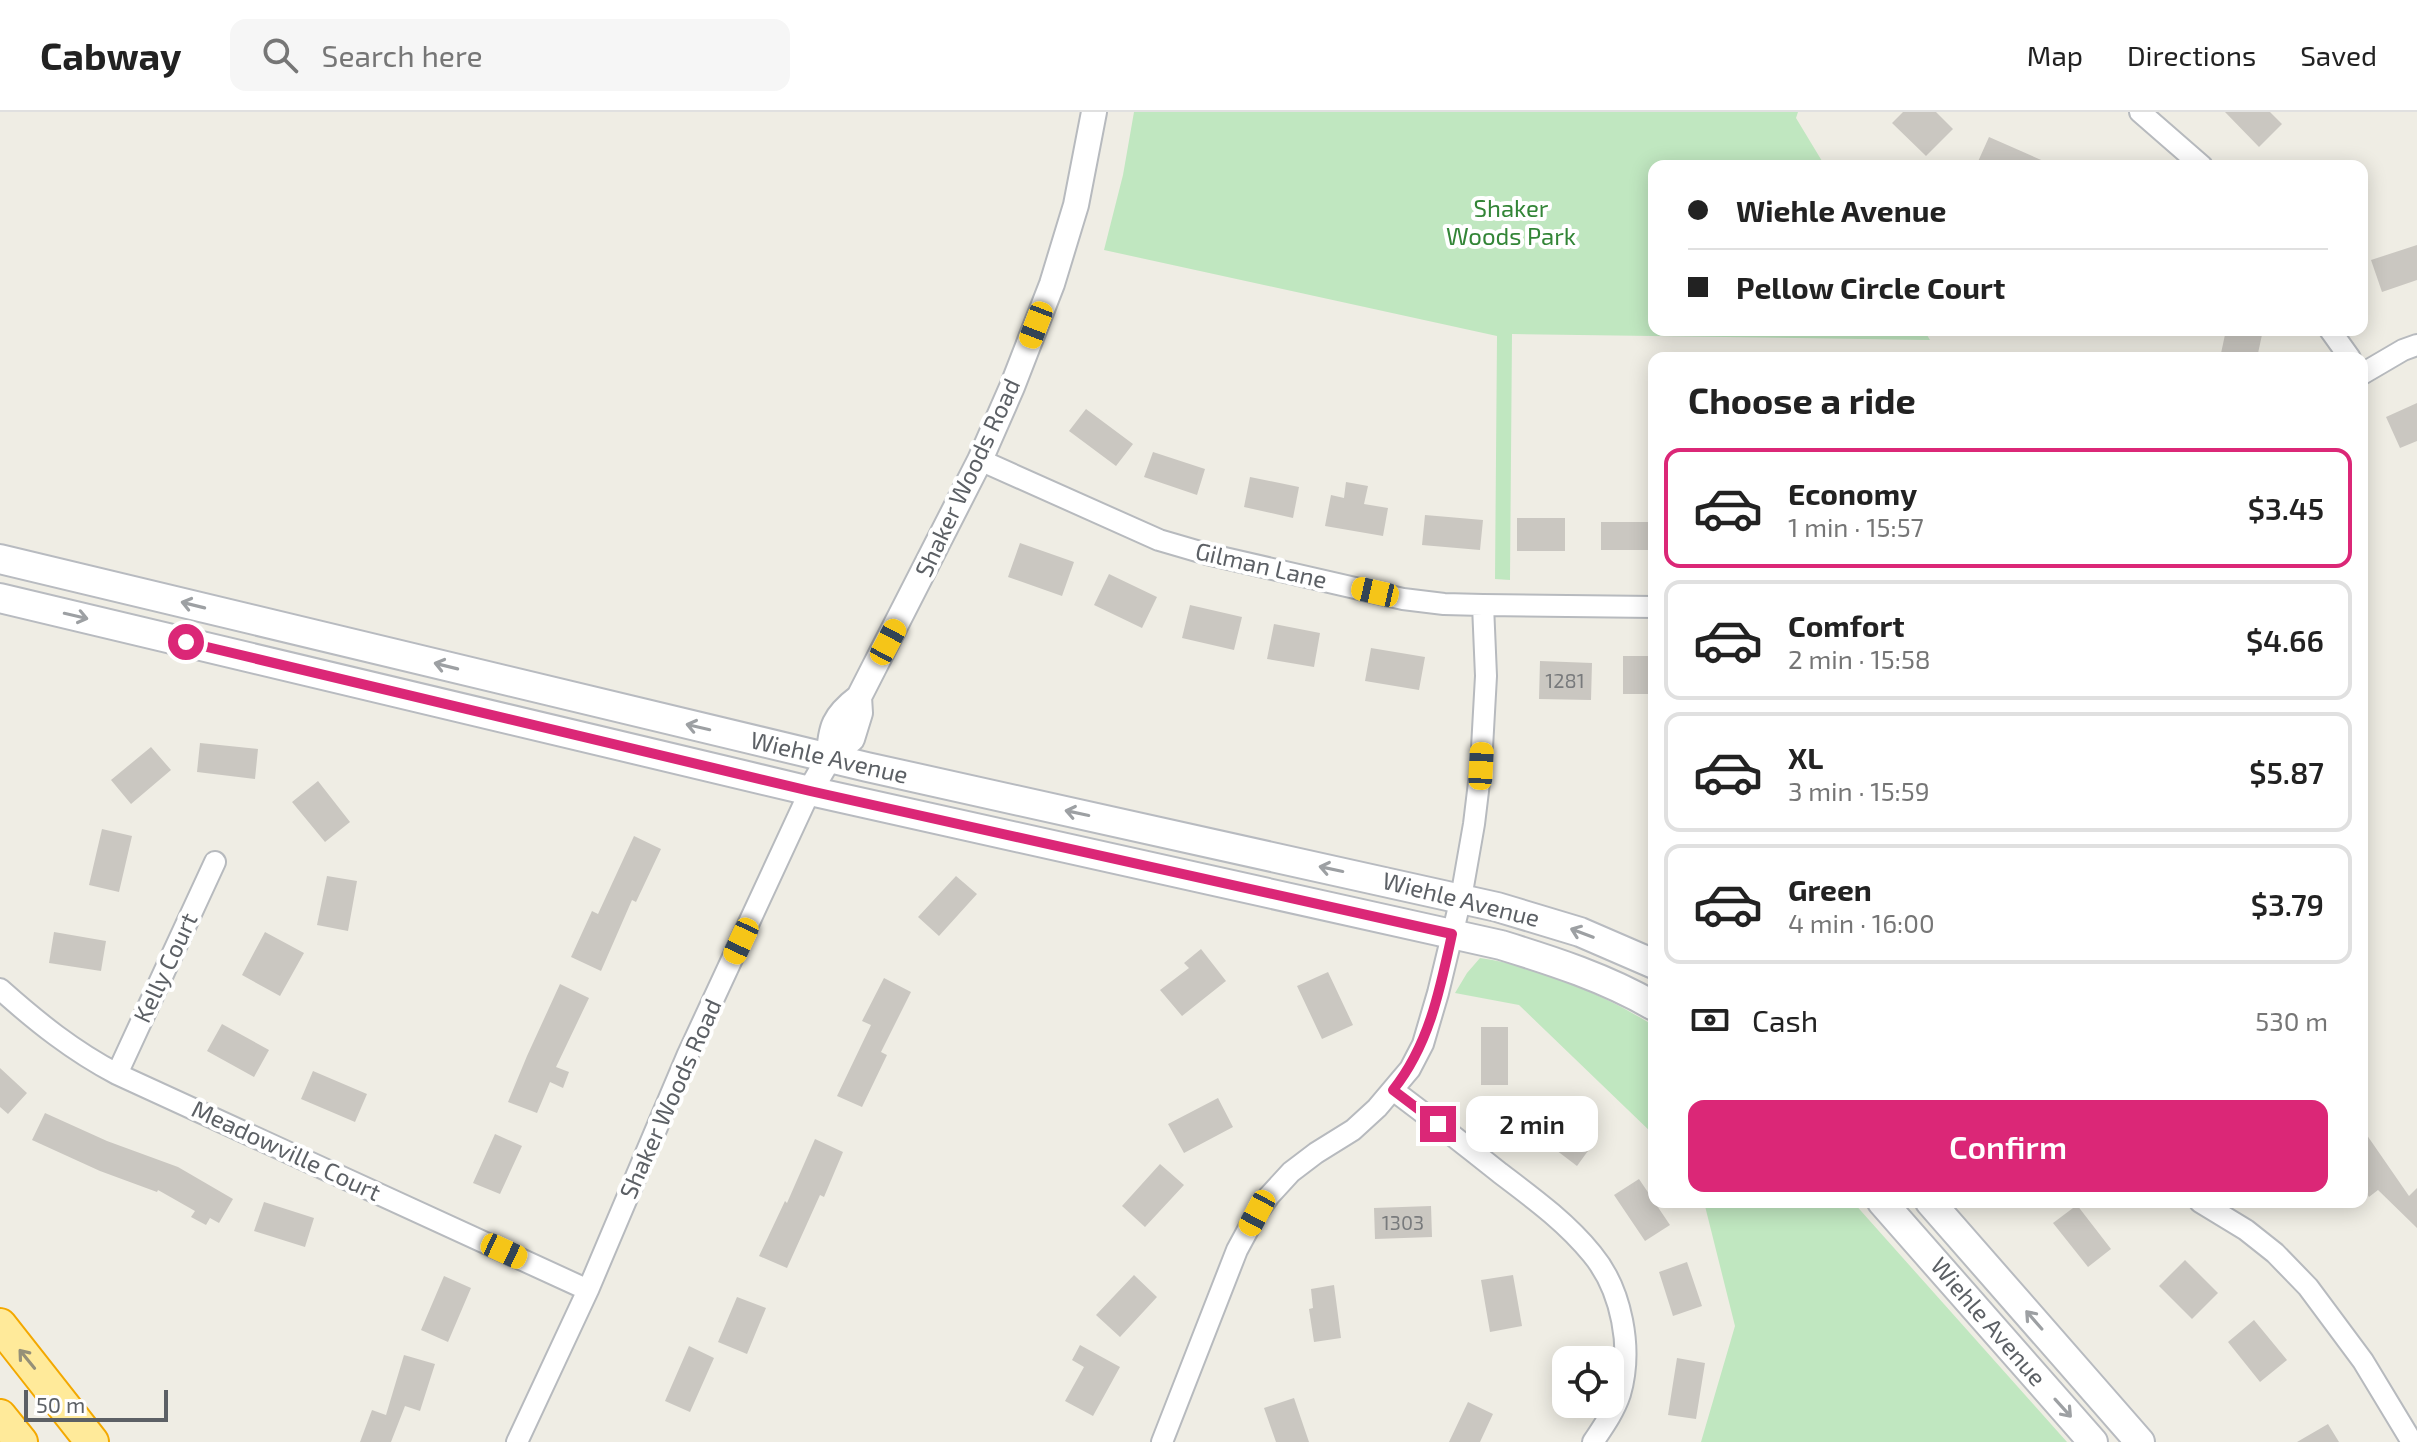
<!DOCTYPE html>
<html lang="en">
<head>
<meta charset="utf-8">
<style>
	:root { --surface:#fff; --page:#f6f6f6; --text:#222; --muted:#767676; --line:#e0e0e0; --accent:#db2777 }
	body { margin:0; font-family:"Exo 2",sans-serif; background:var(--page); color:var(--text); height:100vh; display:flex; flex-direction:column; font-size:30px; white-space:nowrap }
	* { box-sizing:border-box; margin:0 }
	p { font-size:26px; color:var(--muted) }
	.icon { flex:none; width:44px; height:44px; fill:none; stroke:currentColor; stroke-width:2; stroke-linecap:round; stroke-linejoin:round }
	.map { position:relative; flex:1; overflow:hidden }
	.sheet { position:absolute; left:1648px; top:240px; width:720px; height:856px; display:flex; flex-direction:column; background:var(--surface); border-radius:16px; box-shadow:0 4px 20px #0003 }
	.sheet>* { flex:none }
	.top-card { position:absolute; left:1648px; top:48px; width:720px; height:176px; border-radius:16px; box-shadow:0 4px 20px #0003; display:grid; align-content:center; height:176px; padding:0 40px; background:var(--surface) }
	.fabs { position:absolute; left:1552px; top:1234px; display:grid; gap:16px }
	.fabs a { display:grid; place-items:center; width:72px; height:72px; border-radius:16px; background:var(--surface); box-shadow:0 4px 20px #0003; font-size:40px }
	.scale { position:absolute; left:24px; bottom:20px; width:144px; box-sizing:border-box; padding-left:8px; border:4px solid #5c6065; border-top:0; font-size:22px; line-height:28px; white-space:nowrap; color:#5c6065; -webkit-text-stroke:6px #fff; paint-order:stroke }
	.end { position:absolute; width:36px; height:36px; margin:-18px; border:10px solid #db2777; background:#fff; box-shadow:0 0 0 4px #fff }
	.from { border-radius:50% }
	.bubble { position:absolute; height:56px; border-radius:16px; background:var(--surface); box-shadow:0 4px 20px #0003; font-size:26px; font-weight:600; line-height:56px; text-align:center }
	.car { position:absolute; width:24px; height:48px; margin:-24px -12px; border-radius:10px; box-shadow:0 0 6px 2px #0007; background:linear-gradient(#f5c518 24%,#345 0 40%,#f5c518 0 76%,#345 0 86%,#f5c518 0) }
	.top-card b { display:flex; align-items:center; gap:28px; height:76px; font-size:30px }
	.top-card b+b { border-top:2px solid var(--line) }
	.top-card i { width:20px; height:20px; background:var(--text) }
	ul { padding:0; list-style:none }
	li { display:flex; align-items:center; gap:24px; height:120px; margin:0 16px 12px; padding:0 24px; border:4px solid var(--line); border-radius:16px }
	li div { flex:1 }
	li b { display:block; font-size:30px }
	li em { font-style:normal; font-weight:600 }
	li.active { border-color:var(--accent) }
	li>.icon { width:72px; height:72px; stroke-width:1.5 }
	h2 { padding:0 40px; font-size:36px; line-height:96px }
	.pay { display:flex; align-items:center; gap:20px; height:88px; padding:0 40px; font-size:30px }
	.pay p { margin-inline-start:auto }
	.primary-button { display:flex; gap:16px; margin-top:auto; padding:16px 40px }
	.primary-button a { flex:1; height:92px; border-radius:16px; background:var(--accent); color:#fff; font-size:32px; font-weight:600; line-height:92px; text-align:center }
	header { display:flex; align-items:center; gap:48px; box-sizing:border-box; height:112px; padding:0 40px; background:var(--surface); border-bottom:2px solid var(--line) }
	header strong { font-size:38px }
	nav { display:flex; gap:44px; margin-inline-start:auto; font-size:28px }
	.search { width:560px; height:72px; background:var(--page); display:flex; align-items:center; gap:20px; box-sizing:border-box; padding:0 28px; border-radius:16px; color:var(--muted); font-size:30px }
	.map>svg:first-child { display:block }
</style>
</head>
<body>
<header>
<strong>Cabway</strong>
<div class="search"><svg class="icon" aria-label="search" viewBox="0 0 24 24"><circle cx="10" cy="10" r="6"/><path d="M15 15l6 6"/></svg>Search here</div>
<nav><a>Map</a><a>Directions</a><a>Saved</a></nav>
</header>
<div class="map">
<svg width="2417" height="1330" viewBox="0 0 2417 1330">
	<rect width="100%" height="100%" fill="#efede4"/>
	<!-- green -->
	<path fill="#c0e7c0" d="M1134,0h664l-2,6 29,48h-171v164h270l6,10 -418,-6 -2,246 -15,-1 2,-243 -393,-86 19,-75z
		M1480,846c55,7 128,38 174,68v109l-135,-130 -64,-12 12,-20z
		M1704,1090h149l214,240h-366l34,-116z"/>
	<!-- building -->
	<path fill="#cac7c1" d="M1903,0h33l17,17 -27,27 -34,-33z
		M2225,0h45l12,12 -23,23z
		M1989,25l66,29h-79z
		M2417,133v35l-35,12 -11,-32z
		M2226,218h37l-6,28h-37z
		M2417,291v38l-17,7 -14,-31z
		M1086,297l47,35 -17,22 -47,-35z
		M1153,340l52,17 -8,26 -53,-18z
		M1250,365l49,10 -6,31 -49,-11z
		M1346,370l22,4 -4,18 24,4 -5,28 -58,-10 6,-31 13,3z
		M1425,403l58,5 -3,30 -58,-5z
		M1517,406h48v33h-48z
		M1601,410h53v28h-53z
		M1020,431l54,19 -12,34 -54,-19z
		M1109,462l48,23 -15,31 -48,-23z
		M1190,493l52,12 -8,33 -52,-12z
		M1274,512l46,9 -6,34 -47,-8z
		M1371,536l54,9 -6,33 -54,-9z
		M1623,544h31v38h-31z
		M1540,549l52,2 -1,37 -52,-1z
		M200,631l58,6 -3,30 -58,-7z
		M151,635l20,23 -40,34 -20,-24z
		M318,669l32,41 -25,20 -33,-40z
		M102,717l30,7 -13,56 -30,-7z
		M634,724l27,13 -25,53 -4,-2 -31,71 -30,-14 21,-46 6,3z
		M327,764l30,5 -9,50 -31,-6z
		M956,764l21,18 -38,42 -21,-19z
		M54,820l52,9 -5,30 -52,-8z
		M265,820l39,21 -24,43 -38,-21z
		M1201,837l25,32 -44,35 -22,-26 29,-22 -5,-5z
		M1328,860l25,53 -31,14 -25,-53z
		M884,866l27,14 -30,60 6,3 -25,52 -25,-11 34,-71 -9,-4z
		M560,872l29,14 -33,69 13,5 -6,16 -13,-6 -13,31 -29,-11 19,-46z
		M222,912l47,26 -15,27 -47,-26z
		M1481,915h27v58h-27z
		M0,956l27,25 -19,21 -8,-7z
		M313,959l54,23 -12,28 -54,-23z
		M1218,986l15,29 -49,26 -16,-29z
		M1548,997l45,35 -16,22 -46,-35z
		M45,1001l62,28 71,26 55,32 -14,24 -9,-5 -4,7 -15,-8 4,-6 -37,-21 -1,2 -57,-21 -68,-31z
		M2362,1016l47,68 8,-8v40l-39,-38 -9,7 -7,-10z
		M495,1022l27,12 -22,48 -27,-11z
		M815,1027l28,13 -19,45 -4,-2 -33,73 -28,-12 26,-55 2,2z
		M1160,1052l24,21 -39,42 -23,-21z
		M1639,1067l31,46 -25,16 -31,-46z
		M264,1090l50,16 -9,29 -51,-16z
		M2077,1093l34,44 -23,18 -35,-44z
		M1431,1094l1,31 -57,2 -1,-31z
		M2185,1148l33,33 -26,26 -33,-33z
		M1687,1150l15,44 -29,10 -14,-44z
		M1134,1163l23,22 -37,40 -24,-22z
		M1513,1163l9,51 -32,6 -9,-52z
		M444,1164l27,12 -23,54 -27,-12z
		M1334,1173l7,53 -27,4 -5,-33 4,-1 -2,-19z
		M737,1185l29,11 -19,46 -29,-12z
		M2254,1208l33,40 -27,22 -32,-40z
		M1080,1233l40,22 -27,49 -28,-15 19,-34 -12,-7z
		M689,1234l25,12 -24,54 -25,-11z
		M404,1243l31,9 -15,47 -15,-5 -14,36h-31l12,-32 14,5z
		M1677,1246l28,5 -9,56 -28,-4z
		M1294,1286l15,44h-33l-12,-34z
		M1468,1290l25,12 -13,28h-31z
		M2328,1312l11,18h-42z"/>
	<g fill="none" stroke-linecap="round" stroke-linejoin="round">
		<defs>
			<path id="minor" d="M2140,0l62,54
				M2330,218l20,28
				M2362,262l41,-24 14,-5
				M980,348l179,80 48,14 196,45 41,5 39,1 171,2
				M0,877c37,33 73,62 117,85l471,216
				M117,962l98,-212
				M1393,978c36,27 72,55 107,83 33,25 66,49 92,81 30,36 41,95 28,140 -6,18 -17,33 -27,48
				M2200,1090l46,28 29,23 33,34 55,74 49,81
				M517,1330l71,-152 100,-236 122,-263
				M1162,1330l75,-192 20,-37 12,-17 22,-24 25,-19 37,-23 24,-22 33,-39 13,-25 15,-51 23,-95 13,-74 7,-58 5,-90 -3,-71"/>
			<path id="tertiary" d="M829,646c1,-31 5,-42 30,-61l121,-237 32,-73 40,-103 24,-79 18,-93
				M810,679l19,-33 23,-19 8,-26 -1,-16"/>
			<path id="secondary" d="M0,447l867,208 630,140 83,25 74,32
				M0,486l810,193 691,154c52,16 105,33 153,61
				M1882,1090l211,240
				M1930,1090l210,240"/>
			<path id="trunk" d="M0,1213l92,117
				M0,1304l21,26"/>
		</defs>
		<!-- minor casing -->
		<use href="#minor" stroke="#b7babe" stroke-width="24"/>
		<!-- tertiary casing -->
		<use href="#tertiary" stroke="#b7babe" stroke-width="28"/>
		<!-- secondary casing -->
		<use href="#secondary" stroke="#b8bbc0" stroke-width="32"/>
		<!-- trunk casing -->
		<use href="#trunk" stroke="#f3a800" stroke-width="36"/>
		<!-- minor -->
		<use href="#minor" stroke="#fff" stroke-width="20"/>
		<!-- tertiary -->
		<use href="#tertiary" stroke="#fff" stroke-width="24"/>
		<!-- secondary -->
		<use href="#secondary" stroke="#fff" stroke-width="28"/>
		<!-- trunk -->
		<use href="#trunk" stroke="#ffea9a" stroke-width="32"/>
	</g>
	<!-- one-way arrows -->
	<defs><path id="oneway-shaft" d="M-6 0H5M1.5-3L5.5 0L1.5 3" fill="none" stroke-width="1.6" stroke-linecap="round" stroke-linejoin="round" transform="scale(2)"/></defs>
	<g stroke="#9da0a3">
		<use href="#oneway-shaft" transform="translate(193 493) rotate(-166)"/>
		<use href="#oneway-shaft" transform="translate(76 504) rotate(13)"/>
		<use href="#oneway-shaft" transform="translate(446 554) rotate(-166)"/>
		<use href="#oneway-shaft" transform="translate(698 615) rotate(-167)"/>
		<use href="#oneway-shaft" transform="translate(1077 701) rotate(-168)"/>
		<use href="#oneway-shaft" transform="translate(1331 757) rotate(-168)"/>
		<use href="#oneway-shaft" transform="translate(1582 821) rotate(-159)"/>
		<use href="#oneway-shaft" transform="translate(2034 1208) rotate(-131)"/>
		<use href="#oneway-shaft" transform="translate(2063 1296) rotate(48)"/>
	</g>
	<use stroke="#959078" href="#oneway-shaft" transform="translate(27 1247) rotate(-129)"/>
	<g fill="none" stroke-linecap="round" stroke-linejoin="round">
		<!-- route -->
		<path stroke="#db2777" stroke-width="10" d="M186,530l624,149 642,143c-12,56 -23,111 -59,156l45,34"/>
	</g>
	<g text-anchor="middle" stroke-width="8" stroke-linejoin="round" paint-order="stroke">
		<!-- number labels -->
		<g font-size="20" fill="#787a7c">
			<text x="1565" y="576">1281</text>
			<text x="1403" y="1118">1303</text>
		</g>
		<!-- park labels -->
		<g font-size="24" fill="#338537" stroke="#fff">
			<text x="1511" y="105">Shaker<tspan x="1511" dy="28">Woods Park</tspan></text>
		</g>
		<!-- street labels -->
		<g font-size="24" fill="#5c6065" stroke="#fff">
			<text transform="translate(968 366) rotate(-65)" y="8">Shaker Woods Road</text>
			<text transform="translate(1261 454) rotate(13)" y="8">Gilman Lane</text>
			<text transform="translate(829 646) rotate(13)" y="8">Wiehle Avenue</text>
			<text transform="translate(1461 788) rotate(14)" y="8">Wiehle Avenue</text>
			<text transform="translate(166 856) rotate(-65)" y="8">Kelly Court</text>
			<text transform="translate(671 987) rotate(-66)" y="8">Shaker Woods Road</text>
			<text transform="translate(286 1039) rotate(25)" y="8">Meadowville Court</text>
			<text transform="translate(1988 1210) rotate(49)" y="8">Wiehle Avenue</text>
		</g>
	</g>
</svg>
<div class="fabs">
<a><svg class="icon" aria-label="locate" viewBox="0 0 24 24"><circle cx="12" cy="12" r="6"/><path d="M12 2v4M12 18v4M2 12h4M18 12h4"/></svg></a>
</div>
<div class="scale">50 m</div>
<i class="end from" style="left:186px;top:530px"></i>
<i class="end" style="left:1438px;top:1012px"></i>
<div class="bubble" style="left:1466px;top:984px;width:132px">2 min</div>
<i class="car" style="left:1036px;top:213px;rotate:201deg"></i>
<i class="car" style="left:1375px;top:480px;rotate:283deg"></i>
<i class="car" style="left:888px;top:530px;rotate:28deg"></i>
<i class="car" style="left:1481px;top:654px;rotate:3deg"></i>
<i class="car" style="left:741px;top:829px;rotate:205deg"></i>
<i class="car" style="left:1257px;top:1101px;rotate:208deg"></i>
<i class="car" style="left:504px;top:1139px;rotate:115deg"></i>
<div class="top-card">
<b><i class="from"></i>Wiehle Avenue</b>
<b><i></i>Pellow Circle Court</b>
</div>
<section class="sheet">
<h2>Choose a ride</h2>
<ul>
<li class="active"><svg class="icon" aria-label="car" viewBox="0 0 24 24"><path d="M5 17H2v-5l4-1 3-4h7l3 4 3 1v5h-3M9 17h6M6 11h13"/><circle cx="7" cy="17" r="2"/><circle cx="17" cy="17" r="2"/></svg><div><b>Economy</b><p>1 min · 15:57</p></div><em>$3.45</em></li>
<li><svg class="icon" aria-label="car" viewBox="0 0 24 24"><path d="M5 17H2v-5l4-1 3-4h7l3 4 3 1v5h-3M9 17h6M6 11h13"/><circle cx="7" cy="17" r="2"/><circle cx="17" cy="17" r="2"/></svg><div><b>Comfort</b><p>2 min · 15:58</p></div><em>$4.66</em></li>
<li><svg class="icon" aria-label="car" viewBox="0 0 24 24"><path d="M5 17H2v-5l4-1 3-4h7l3 4 3 1v5h-3M9 17h6M6 11h13"/><circle cx="7" cy="17" r="2"/><circle cx="17" cy="17" r="2"/></svg><div><b>XL</b><p>3 min · 15:59</p></div><em>$5.87</em></li>
<li><svg class="icon" aria-label="car" viewBox="0 0 24 24"><path d="M5 17H2v-5l4-1 3-4h7l3 4 3 1v5h-3M9 17h6M6 11h13"/><circle cx="7" cy="17" r="2"/><circle cx="17" cy="17" r="2"/></svg><div><b>Green</b><p>4 min · 16:00</p></div><em>$3.79</em></li>
</ul>
<div class="pay"><svg class="icon" aria-label="cash" viewBox="0 0 24 24"><path d="M3 7h18v10H3z"/><circle cx="12" cy="12" r="2"/></svg>Cash<p>530 m</p></div>
<div class="primary-button"><a>Confirm</a></div>
</section>
</div>
</body>
</html>
